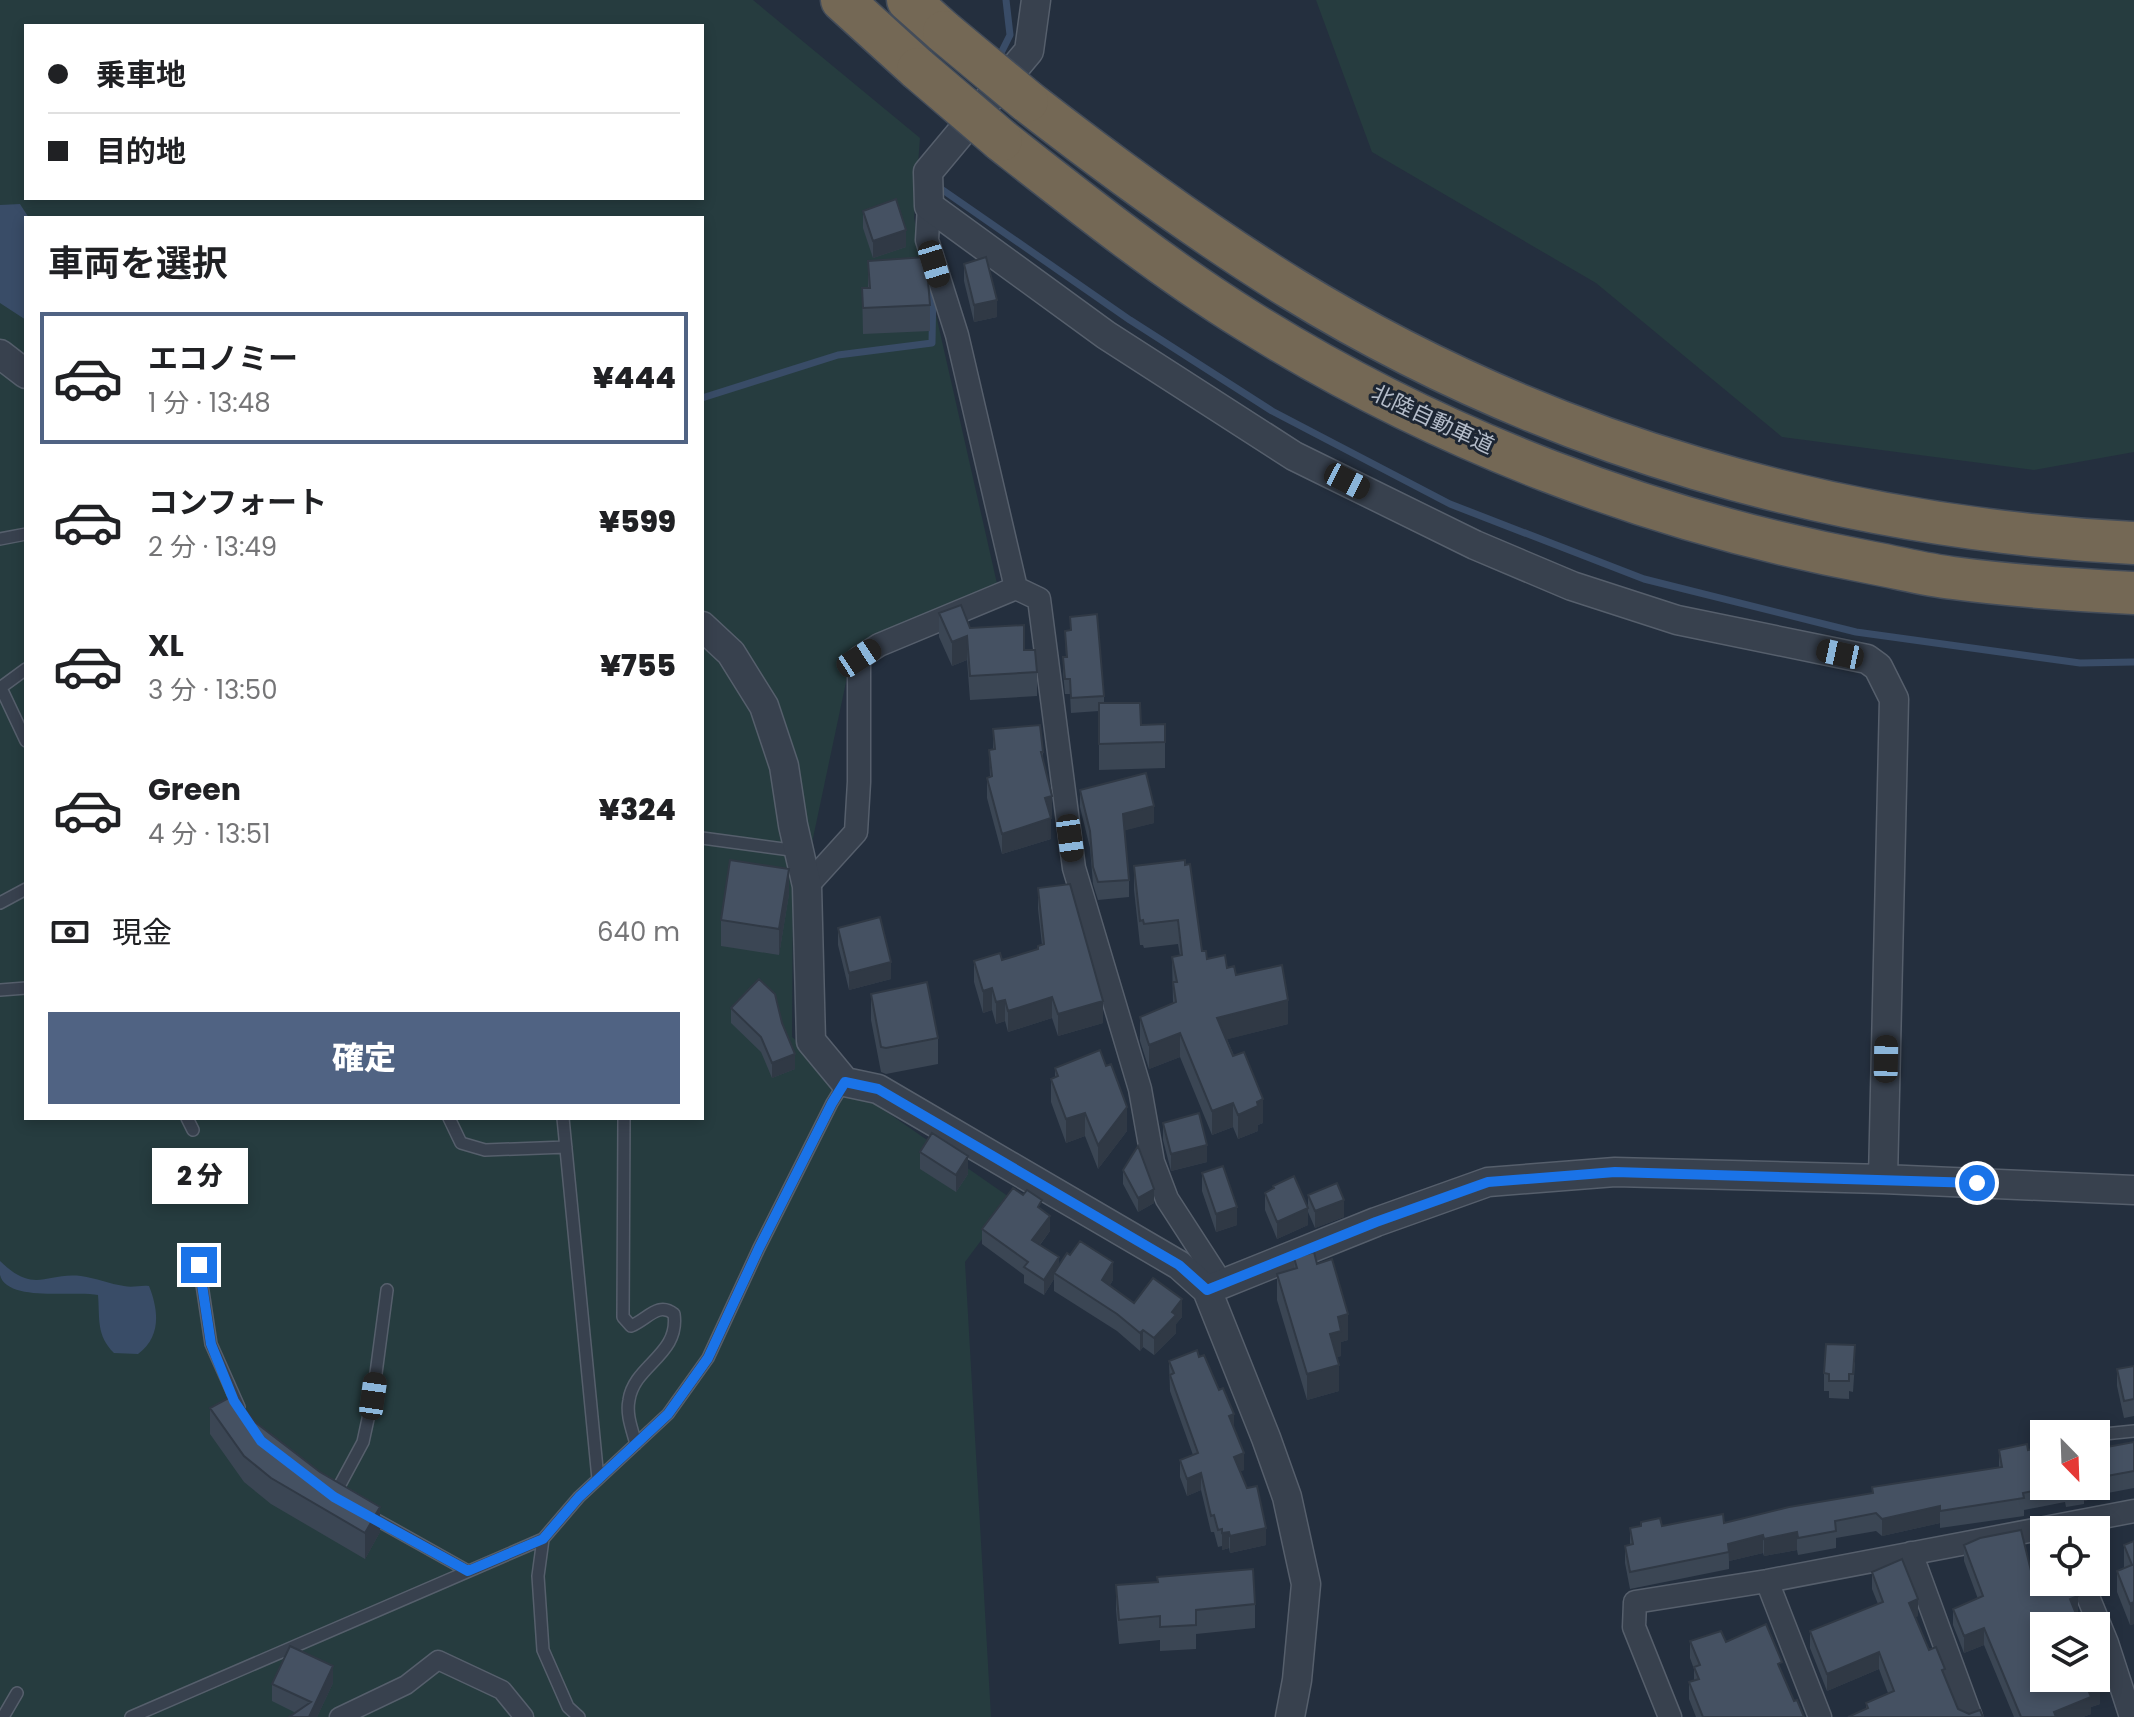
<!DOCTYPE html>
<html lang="ja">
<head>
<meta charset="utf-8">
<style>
	:root { --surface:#fff; --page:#f2f2f2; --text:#202124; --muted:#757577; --line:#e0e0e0; --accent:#506383 }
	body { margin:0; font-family:Poppins,"Noto Sans JP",sans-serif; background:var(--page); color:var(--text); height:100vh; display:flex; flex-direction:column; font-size:30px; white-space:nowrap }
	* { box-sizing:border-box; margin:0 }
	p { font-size:26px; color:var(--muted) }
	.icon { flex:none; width:44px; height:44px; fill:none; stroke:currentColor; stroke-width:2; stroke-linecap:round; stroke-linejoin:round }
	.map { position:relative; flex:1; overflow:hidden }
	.panel { position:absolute; left:24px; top:216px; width:680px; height:904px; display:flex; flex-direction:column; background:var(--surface); border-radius:0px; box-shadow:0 4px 12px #0003 }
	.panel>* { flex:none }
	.banner { position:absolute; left:24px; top:24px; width:680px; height:176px; border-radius:0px; box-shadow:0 4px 12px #0003; display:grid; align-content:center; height:176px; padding:0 24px; background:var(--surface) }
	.needle { width:52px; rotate:157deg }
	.controls { position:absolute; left:2030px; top:1420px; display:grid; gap:16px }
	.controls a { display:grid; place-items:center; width:80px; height:80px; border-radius:0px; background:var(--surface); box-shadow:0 4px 12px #0003; font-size:40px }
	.end { position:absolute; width:36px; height:36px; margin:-18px; border:10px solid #1a73e8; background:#fff; box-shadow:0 0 0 4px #fff }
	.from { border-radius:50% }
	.bubble { position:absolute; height:56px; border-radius:0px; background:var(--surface); box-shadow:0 4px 12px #0003; font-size:26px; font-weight:800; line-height:56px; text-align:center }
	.car { position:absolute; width:24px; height:48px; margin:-24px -12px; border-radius:10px; box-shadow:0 0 6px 2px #0007; background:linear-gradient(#222 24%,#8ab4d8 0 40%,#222 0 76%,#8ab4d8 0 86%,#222 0) }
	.banner b { display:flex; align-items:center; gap:28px; height:76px; font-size:30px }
	.banner b+b { border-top:2px solid var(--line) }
	.banner i { width:20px; height:20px; background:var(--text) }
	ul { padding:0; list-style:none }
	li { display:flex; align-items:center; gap:24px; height:132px; margin:0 16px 12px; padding:0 8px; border:4px solid transparent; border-radius:0px }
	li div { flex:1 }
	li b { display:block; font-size:30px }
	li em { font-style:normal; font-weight:800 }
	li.selected { border-color:var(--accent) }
	li>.icon { width:72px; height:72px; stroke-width:1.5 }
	h2 { padding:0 24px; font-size:36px; line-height:96px }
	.pay { display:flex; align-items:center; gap:20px; height:88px; padding:0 24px; font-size:30px }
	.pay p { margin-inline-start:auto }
	.cta { display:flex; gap:16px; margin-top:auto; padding:16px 24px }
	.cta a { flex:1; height:92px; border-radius:0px; background:var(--accent); color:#fff; font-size:32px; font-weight:800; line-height:92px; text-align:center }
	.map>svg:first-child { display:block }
</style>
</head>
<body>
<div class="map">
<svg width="2134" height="1717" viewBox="0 0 2134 1717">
	<rect width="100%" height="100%" fill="#242f3e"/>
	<!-- green -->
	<path fill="#263c3f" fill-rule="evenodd" d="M0,0h753l167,138 -6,80 84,370 -145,61 -44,208 -16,22 -1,158 53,46 167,116 -47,63 26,455h-991zM26,26h676v172h-676zM26,218h676v900h-676z
		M1316,0h818v452l-100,18 -252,-33 -186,-154 -224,-131z"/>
	<!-- water -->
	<path fill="#394c67" d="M20,204l9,14h-3v102l-26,-17v-98z
		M0,1261c35,34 45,11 81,15 15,2 29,8 43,10 9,2 16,-1 25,0 10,25 12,51 -11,68l-24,-1c-18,-18 -14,-34 -16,-58 -21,-5 -91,8 -98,-20 0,-5 0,-9 0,-14z"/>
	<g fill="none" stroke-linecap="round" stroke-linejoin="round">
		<!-- stream -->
		<path stroke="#394c67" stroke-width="7" d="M997,61l13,-26 -4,-35
			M937,186l193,134 142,91 178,93 194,75 212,53 224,31 54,-1
			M702,398l136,-43 94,-12 1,-56"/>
		<defs>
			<path id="service" d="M0,539l26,-5
				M0,688l26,-19
				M1,688l25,53
				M702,838l96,13
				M0,903l26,-14
				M0,990l26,-2
				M187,1118l6,12
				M449,1118l12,25 24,7 81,-3
				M563,1118l35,361
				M624,1118l-1,199 8,9c16,-6 27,-25 43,-12 6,41 -40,51 -45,86 -3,15 3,29 7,44
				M199,1265l12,79 28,63
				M2104,1434l30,-3
				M335,1494l28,-52 10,-46 14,-106
				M368,1515l100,56
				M543,1539l-5,37 5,74 25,57 11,10
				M3,1717l14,-24
				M131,1717l412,-178 36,-42 89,-83 40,-56 51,-110 73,-145 13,-21"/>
			<path id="pedestrian" d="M339,1717l67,-32 32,-25 64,30 22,27"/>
			<path id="minor" d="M929,206l-2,34 30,95 59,253 23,11 35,269 66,221 13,73 14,37 55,85
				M807,886l49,-54 3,-50v-124l20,-13 137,-57
				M1911,1553l60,164
				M1767,1581l53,136
				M2082,1582l25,61 24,74
				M1670,1717l-36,-90 1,-25 132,-21 367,-70"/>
			<path id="tertiary" d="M1036,0l-7,51 -101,121 1,34 177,129 188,121 181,89 97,41 105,34 190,39 11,8 16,32 -11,480
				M0,354l26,20
				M702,626l29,27 33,53 20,60 9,59 14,61 4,155 34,41 33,7 301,176 28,25 59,148 21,59 19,87 -9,96 -7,37
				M1207,1290l169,-68 112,-40 127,-10 268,7 251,11"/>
			<path id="motorway" d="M842,0l76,69
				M908,0l36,32
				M1027,101c85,66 172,130 264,187 253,156 547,240 843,255
				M1001,140c80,63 160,127 247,181 190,119 405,201 625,242 27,5 54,12 80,15 60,8 121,12 181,15"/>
		</defs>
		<!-- service casing -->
		<use href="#service" stroke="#565f6c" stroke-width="14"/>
		<!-- pedestrian casing -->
		<use href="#pedestrian" stroke="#565f6c" stroke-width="21"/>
		<!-- minor casing -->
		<use href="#minor" stroke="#565f6c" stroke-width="25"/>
		<!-- tertiary casing -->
		<use href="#tertiary" stroke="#565f6c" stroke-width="31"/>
		<!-- motorway casing -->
		<use href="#motorway" stroke="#434c59" stroke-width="45"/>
		<!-- service -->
		<use href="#service" stroke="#38414e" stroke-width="11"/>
		<!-- pedestrian -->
		<use href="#pedestrian" stroke="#38414e" stroke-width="18"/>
		<!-- minor -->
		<use href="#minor" stroke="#38414e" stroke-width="22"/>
		<!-- tertiary -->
		<use href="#tertiary" stroke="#38414e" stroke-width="28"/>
		<!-- motorway -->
		<use href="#motorway" stroke="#746855" stroke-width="42"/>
		<defs>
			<path id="motorway-bridge" d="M944,32l83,69
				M918,69l83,71"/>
		</defs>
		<!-- motorway-bridge casing -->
		<use href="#motorway-bridge" stroke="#434c59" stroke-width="45" stroke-linecap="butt"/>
		<!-- motorway-bridge -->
		<use href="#motorway-bridge" stroke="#746855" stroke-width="42"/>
	</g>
	<!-- wall -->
	<path fill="#3b4654" d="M863,211l43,36 -33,11 -10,-30z
		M868,261l62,44v26l-67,3 -1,-46h6z
		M964,264l33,53 -23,5 -10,-41z
		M939,613l31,15 54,22 13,22v24l-67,4 -3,-40 -15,6 -13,-29z
		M1070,617l34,79v7l37,22 24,-1v44l-66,2v-59l-28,2 -1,-19h-5l-2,-22v-15h3l-1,-26h5z
		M993,729l50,23v10l9,54 -2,1 1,22 -49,15 -15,-56v-20l3,-1 -1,-27h4z
		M1080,790l74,33 -30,7 5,50v17l-31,3 -5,-16 -3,-36 -10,-41z
		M1134,866l73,93 20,9 61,56 -61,15 36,84 -5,2v6l-20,8 -5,-12 -21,8 -32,-78 -31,12 -9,-28v-24l33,-13 -1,-47 8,-1 -2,-12 -34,4 -1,-3h-3l-6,-55z
		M1038,888l65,135 -45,13 -6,-18 -44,14 -3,-11 -9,3 -4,-14 -9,3 -9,-31v-21l28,-1 36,-11v-3l4,-1 -4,-36z
		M789,894l-10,61 -58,-9v-26z
		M838,928l53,51 -42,11 -11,-45z
		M871,994l67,44v26l-52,10 -5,-2 -10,-52z
		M731,1008l51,15 13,46 -23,9 -11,-26 -30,-29z
		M1055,1068l72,63 -29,38 -13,-33 -19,7 -15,-41v-23l4,-2z
		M1163,1123l44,39 -36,9 -8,-31z
		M920,1152l48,22 -12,18 -36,-23z
		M1123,1170l31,33 -16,9 -15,-28z
		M1202,1173l35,52 -21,7 -14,-41z
		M1273,1186l35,22v-13l36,22 -29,11 -7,-16v13l-31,14 -12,-29v-17l8,-4z
		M1042,1210l8,21 -10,14 19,22 54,13 -3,5 24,18 48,14 -6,7v9l-22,22 -11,-8 -3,4 -23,-20 -63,-40v-12l-10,16 -20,-12v-8l-42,-31v-15z
		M1294,1258l23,6 31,76 -7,2v14l-4,1 2,34 -32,9 -30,-100v-26l17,-5z
		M1199,1357l35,71 10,42 -4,1 26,74 -36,8 -1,-5 -7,2v-4l-4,1 -4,-15h-3l-10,-42 -14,6 -7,-19v-17l13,-5 -23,-64 -1,-30z
		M1855,1362l-2,30 -4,-1v8l-20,-1v-7h-5v-18z
		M2134,1366v50l-10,2 -7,-32v-17z
		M210,1408l45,14 125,110 -15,27 -94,-55 -27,-22 -34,-48z
		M2134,1442v46l-42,8v3l-8,2v3l-18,3 -1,-5 -41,8v6l-84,12v-5l-58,13 -6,-5 -40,7v10l-38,7 -1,-5 -33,6 -1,-3 -34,8v8l-99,20 -5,-26v-17l5,-1v-17l94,-5 148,-30v-6l127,-20v-17h29l16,36h52v-37z
		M2134,1541v83l-4,1 -13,-33v-21l7,-3v-23z
		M1964,1545l68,30 46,37 -2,1 24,91 -9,3v7l-8,3h-69l-30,-72 -20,8 -11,-28v-16l25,-10 -14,-38z
		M1872,1572l46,44 -3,1 14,33 16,26 13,33 11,5 -103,-5v-6l22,-10 -9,-24 -52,22 -17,-43v-17l68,-27 -6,-15z
		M1116,1585l139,19v24l-59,6v15l-36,2v-11l-41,4 -3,-34z
		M1690,1641l36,1 56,32 12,27 10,16h-108l-7,-18v-17l5,-1v-12l-4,-11z
		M333,1683l-16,34h-28l7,-4 -24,-12v-17z"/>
	<!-- shaded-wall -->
	<path fill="#303945" d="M906,230v17l-33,11v-17z
		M997,300v17l-23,5v-17z
		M967,636v24l-15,6v-24z
		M1052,796v20l-7,2v-20z
		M1154,806v17l-31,8v-17z
		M1051,818v21l-49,15v-20z
		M789,869v25l-10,61v-26z
		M891,962v17l-42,11v-17z
		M992,988v22l-9,3v-22z
		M1052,997v21l-44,14v-21z
		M1005,1000v21l-9,3v-22z
		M1288,1000v24l-71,18v-24z
		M1103,1001v22l-45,13v-22z
		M1180,1033v24l-31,12v-24z
		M795,1054v15l-23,9v-15z
		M1263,1099v24l-5,2v6l-20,8v-24l19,-13z
		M1233,1103v24l-21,8v-24z
		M1127,1107v24l-29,38v-24z
		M1085,1113v23l-19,7v-24z
		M1207,1145v17l-36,9v-17z
		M968,1156v18l-12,18v-17z
		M1154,1189v14l-16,9v-14z
		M1344,1200v17l-29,11v-17z
		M1237,1207v18l-21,7v-18z
		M1308,1208v17l-31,14v-17z
		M1050,1216v15l-18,24v-15z
		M1059,1257v15l-5,1v6l-10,16v-15z
		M1113,1262v18l-11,17v-17z
		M1182,1299v18l-6,7v9l-22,22v-17z
		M1348,1314v26l-7,2v14l-11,3v-25l8,-17z
		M1143,1330v17l-3,4v-18z
		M1339,1365v26l-32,9v-26z
		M1234,1414v17l-5,-15z
		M1244,1453v17l-10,4v-17z
		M1201,1473v17l-14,6v-17z
		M2084,1486h8v13l-8,2z
		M1940,1506v17l-58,13v-17z
		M380,1507v25l-15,27v-26z
		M1266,1528v17l-36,8v-17z
		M1229,1532v16l-7,2v-17z
		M1797,1532v18l-33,6v-17z
		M1763,1535v18l-34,8 -1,-17z
		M2078,1596v16l-8,4v-17z
		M1918,1599v17l-9,4v-17z
		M2134,1602v22l-4,1v-21z
		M1984,1628v17l-20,8v-17z
		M1879,1652v17l-52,22v-17z
		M333,1666v17l-16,34h-8z
		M2100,1687v17l-9,3v7l-8,3h-29v-5l35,-20z"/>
	<!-- building -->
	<path fill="#455162" stroke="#303945" stroke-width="2" d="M896,199l10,31 -33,11 -10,-30z
		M926,257l4,48 -67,3 -1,-20h8l-2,-27z
		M986,257l11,43 -23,5 -10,-41z
		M961,605l9,23 54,-3v25h11l2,22 -67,4 -3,-40 -15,6 -13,-29z
		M1097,614l7,82 -33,2 -1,-19h-5l-2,-22h4l-2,-26 6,-1 -1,-13z
		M1099,703h41l1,22 24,-1v18l-66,2z
		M1040,725l3,27h-2l11,44 -7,2 6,20 -49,16 -15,-56 5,-2 -3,-26 6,-1 -2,-20z
		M1146,773l8,33 -31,8 6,66 -31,2 -5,-15 -3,-36 -10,-41z
		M730,860l59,9 -10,60 -58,-9z
		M1185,860v5l5,-1 12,87h4l1,8 18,-4 2,13 7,-2 2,9 46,-10 6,35 -71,18 16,38 11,-4 19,47 -6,3 1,4 -20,9 -5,-12 -21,8 -32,-78 -31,12 -9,-28 36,-15 -3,-20h4l-5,-25 10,-2 -4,-35 -34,4 -1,-4 -3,1 -6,-55z
		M1070,884l33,117 -45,13 -6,-17 -44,14 -3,-11 -9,2 -4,-14 -9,3 -9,-30 26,-8 2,7 36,-11v-3l6,-2 -6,-56z
		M880,917l11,45 -42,11 -11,-45z
		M759,979l16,15 7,29 13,31 -23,9 -11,-26 -30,-29z
		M927,982l11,56 -52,10 -5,-1 -10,-53z
		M1100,1050l6,16 5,-2 16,43 -29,38 -13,-32 -19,6 -15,-40 7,-3 -3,-8z
		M1199,1113l8,32 -36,9 -8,-31z
		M932,1133l36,23 -12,19 -36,-23z
		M1138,1146l16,43 -16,9 -15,-28z
		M1223,1166l14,41 -21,7 -14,-41z
		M1294,1176l14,32 -31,14 -12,-29 9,-5 -1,-2z
		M1337,1183l7,17 -29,11 -7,-16z
		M1013,1188l10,7 4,-5 15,10 -4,7 12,9 -18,24 27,17 -15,23 -20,-13 4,-5 -46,-33z
		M1080,1241l33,21 -11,18 32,23 19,-25 29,21 -10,13 4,3 -22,23 -11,-8 -3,3 -23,-19 -63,-41 13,-20 3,2z
		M1314,1252l3,12 15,-5 16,55 -10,3 3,14 -11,3 9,31 -32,9 -30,-100 20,-6 -3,-10z
		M1826,1344l29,1 -2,29h-4v7h-20v-7l-5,-1z
		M1197,1350l2,7 5,-2 15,35 4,-2 11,26 -5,2 15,37 -10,4 13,31 10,-2 9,42 -36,8 -1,-4 -7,1v-4l-4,1 -4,-15 -3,1 -10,-43 -14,6 -7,-19 18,-7 -28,-78 4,-2 -5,-12z
		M2134,1366v33l-10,2 -7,-32z
		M234,1395l21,27 65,50 60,35 -15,26 -94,-55 -27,-22 -34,-48z
		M2134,1442v29l-38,7v-29z
		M2027,1444l1,6 16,-3v39h13l-34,7 1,5 -84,13v-5l-58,13 -6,-6 -41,8 1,10 -38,7 -1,-6 -33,7 -1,-4 -35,9 1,8 -99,20 -5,-26 8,-2 -3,-16 11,-2v-4l19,-4 2,8 61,-12 1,9 65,-16 84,-14 -1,-6 130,-20 -3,-17z
		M2065,1486h19v1l-18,3z
		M2021,1530l11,45 12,-5v12h28l6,14 -8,3 11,27h-37v52h52l4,9 -11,5 2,5 -37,15 2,5h-35l-37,-89 -20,8 -11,-27 30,-13 -19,-51 16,-7z
		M2134,1541v61l-4,2 -13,-33 15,-6 -8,-20z
		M1902,1559l16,40 -9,4 20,47 7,-3 9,22 -3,1 16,39 11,5 11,-4 3,7h-135l20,-9 -2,-5 28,-12 -15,-39 -52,22 -17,-43 73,-29 -11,-30z
		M1253,1569l2,35 -59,6v15l-36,2v-11l-41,4 -3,-35 42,-3 -1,-5z
		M1766,1624l16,38 -4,2 16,37 3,-1 7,17h-101l-14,-35 10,-3 -5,-12 6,-2 -10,-24 31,-10 5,11z
		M290,1646l43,20 -24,51h-20l22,-15 -39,-18z"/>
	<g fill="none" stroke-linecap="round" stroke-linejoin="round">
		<!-- route -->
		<path stroke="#1a73e8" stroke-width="10" d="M199,1265l12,79 23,57 27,40 73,56 134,74 75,-32 36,-42 89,-83 40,-56 51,-110 73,-145 13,-21 33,7 301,176 28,25 169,-68 112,-40 127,-10 362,11"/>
	</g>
	<g text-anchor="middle" stroke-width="6" stroke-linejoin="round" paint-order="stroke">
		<!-- street labels -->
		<g font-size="22" fill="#b4bcc9" stroke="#1d2633">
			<text transform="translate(1433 419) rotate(25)" y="8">北陸自動車道</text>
		</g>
	</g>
</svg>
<div class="controls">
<a><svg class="needle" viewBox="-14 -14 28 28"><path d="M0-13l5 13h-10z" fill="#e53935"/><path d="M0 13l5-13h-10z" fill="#757577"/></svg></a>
<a><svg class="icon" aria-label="locate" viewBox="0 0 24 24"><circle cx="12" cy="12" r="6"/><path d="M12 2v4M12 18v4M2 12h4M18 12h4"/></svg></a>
<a><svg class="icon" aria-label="layers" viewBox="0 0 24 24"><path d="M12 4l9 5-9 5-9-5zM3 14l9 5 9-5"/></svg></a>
</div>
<i class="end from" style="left:1977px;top:1183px"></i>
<i class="end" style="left:199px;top:1265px"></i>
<div class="bubble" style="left:152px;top:1148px;width:96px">2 分</div>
<i class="car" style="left:934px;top:264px;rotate:163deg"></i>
<i class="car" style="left:1347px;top:481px;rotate:117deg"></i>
<i class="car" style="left:1840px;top:654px;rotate:282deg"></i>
<i class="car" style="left:859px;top:658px;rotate:57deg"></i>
<i class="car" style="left:1070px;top:838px;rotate:172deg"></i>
<i class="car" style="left:1886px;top:1059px;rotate:1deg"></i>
<i class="car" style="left:373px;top:1396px;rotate:8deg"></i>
<div class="banner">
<b><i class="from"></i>乗車地</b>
<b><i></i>目的地</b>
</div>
<section class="panel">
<h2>車両を選択</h2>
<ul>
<li class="selected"><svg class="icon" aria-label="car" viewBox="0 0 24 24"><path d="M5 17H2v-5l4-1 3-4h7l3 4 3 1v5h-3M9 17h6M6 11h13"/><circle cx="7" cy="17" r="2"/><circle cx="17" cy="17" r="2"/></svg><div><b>エコノミー</b><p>1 分 · 13:48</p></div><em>¥444</em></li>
<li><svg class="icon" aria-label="car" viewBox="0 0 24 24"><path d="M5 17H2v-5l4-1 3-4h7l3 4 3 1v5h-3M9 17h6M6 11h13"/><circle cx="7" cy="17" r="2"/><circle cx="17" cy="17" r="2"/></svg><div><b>コンフォート</b><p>2 分 · 13:49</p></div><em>¥599</em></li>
<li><svg class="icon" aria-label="car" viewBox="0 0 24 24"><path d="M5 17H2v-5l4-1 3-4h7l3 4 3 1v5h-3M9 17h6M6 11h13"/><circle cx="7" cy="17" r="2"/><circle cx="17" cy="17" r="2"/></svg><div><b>XL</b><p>3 分 · 13:50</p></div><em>¥755</em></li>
<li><svg class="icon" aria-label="car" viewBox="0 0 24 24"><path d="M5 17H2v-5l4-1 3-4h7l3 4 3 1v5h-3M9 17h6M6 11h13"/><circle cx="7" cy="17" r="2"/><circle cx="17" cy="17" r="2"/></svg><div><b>Green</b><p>4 分 · 13:51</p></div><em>¥324</em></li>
</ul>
<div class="pay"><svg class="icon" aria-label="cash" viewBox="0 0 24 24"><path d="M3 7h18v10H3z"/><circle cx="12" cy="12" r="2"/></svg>現金<p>640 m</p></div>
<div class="cta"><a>確定</a></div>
</section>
</div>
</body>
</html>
